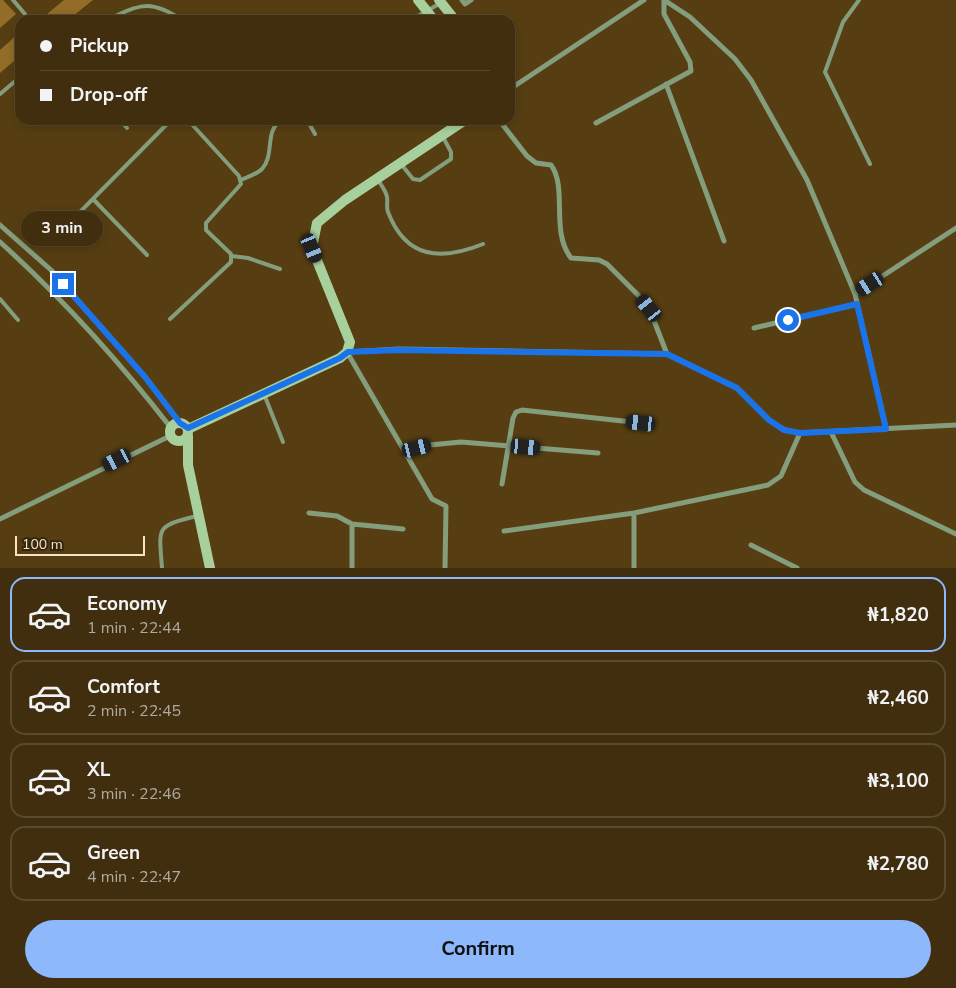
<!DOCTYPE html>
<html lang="en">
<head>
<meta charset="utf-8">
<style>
	:root { --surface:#402e0e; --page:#473617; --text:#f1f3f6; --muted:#aea89e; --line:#594a2e; --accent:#8db9fc }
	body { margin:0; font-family:"Nunito Sans",sans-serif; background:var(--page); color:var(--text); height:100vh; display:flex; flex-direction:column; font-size:19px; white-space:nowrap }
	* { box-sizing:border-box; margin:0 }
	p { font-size:16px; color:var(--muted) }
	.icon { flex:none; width:28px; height:28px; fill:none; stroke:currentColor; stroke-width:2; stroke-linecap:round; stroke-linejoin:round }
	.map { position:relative; height:568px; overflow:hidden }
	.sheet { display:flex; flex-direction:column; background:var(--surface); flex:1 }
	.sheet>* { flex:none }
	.top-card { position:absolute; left:15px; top:15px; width:500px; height:110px; border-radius:15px; box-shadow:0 2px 8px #0003,0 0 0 1px var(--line); display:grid; align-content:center; height:110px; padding:0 25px; background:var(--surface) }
	.scale { position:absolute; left:15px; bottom:12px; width:130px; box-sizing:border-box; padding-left:5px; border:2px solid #f6e3c7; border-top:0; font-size:14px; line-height:18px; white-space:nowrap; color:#f6e3c7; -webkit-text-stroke:4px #34260f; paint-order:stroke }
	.end { position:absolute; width:22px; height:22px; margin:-11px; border:6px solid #1a73e8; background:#fff; box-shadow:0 0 0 2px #fff }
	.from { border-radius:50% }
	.bubble { position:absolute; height:35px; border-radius:18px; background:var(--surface); box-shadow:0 2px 8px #0003,0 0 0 1px var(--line); font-size:16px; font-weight:700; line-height:35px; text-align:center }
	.car { position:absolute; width:15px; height:30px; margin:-15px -8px; border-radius:6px; box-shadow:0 0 4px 1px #0007; background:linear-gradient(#222 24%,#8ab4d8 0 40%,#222 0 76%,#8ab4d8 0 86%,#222 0) }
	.top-card b { display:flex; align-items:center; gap:18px; height:48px; font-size:19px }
	.top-card b+b { border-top:1px solid var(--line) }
	.top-card i { width:12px; height:12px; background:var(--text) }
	ul { padding:9px 0 0; list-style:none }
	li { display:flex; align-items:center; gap:15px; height:75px; margin:0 10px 8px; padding:0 15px; border:2px solid var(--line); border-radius:15px }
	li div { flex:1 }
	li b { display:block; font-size:19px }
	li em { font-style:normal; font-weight:700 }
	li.on { border-color:var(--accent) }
	li>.icon { width:45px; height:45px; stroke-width:1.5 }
	.cta { display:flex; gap:10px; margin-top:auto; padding:10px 25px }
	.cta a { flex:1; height:58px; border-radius:30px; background:var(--accent); color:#111; font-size:20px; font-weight:700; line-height:58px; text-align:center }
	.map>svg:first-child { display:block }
</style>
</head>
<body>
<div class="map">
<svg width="956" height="568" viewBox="0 0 956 568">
	<rect width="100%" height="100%" fill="#563e12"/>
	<!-- building -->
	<path fill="#936c27" d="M0,0h3l13,14 -16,14z
		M64,0h29l-25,20h-16l-5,-6z
		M20,32v24l-20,17v-23z"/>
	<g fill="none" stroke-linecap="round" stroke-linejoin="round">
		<!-- lane -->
		<path stroke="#849d7d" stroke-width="4" d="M13,0l17,20
			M859,0l-16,22 -18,50 45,92
			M107,20c34,-17 45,-20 75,0
			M411,20l28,-16
			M0,94l20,-17
			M120,120l7,8
			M307,120l8,14
			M401,164l12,15 7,1 31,-21v-7l-8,-15
			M241,180c6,-3 16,-6 21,-11 13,-14 2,-37 19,-49
			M378,180c3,5 8,11 9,17 1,5 -1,10 1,15 18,47 53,49 95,32
			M93,199l54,56
			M79,213l92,-93
			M232,256l16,2 32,11
			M0,299l18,21
			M170,319l61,-57v-8l-25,-24v-7l35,-39 -2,-8 -51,-56
			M264,394l19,48
			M162,568c-3,-41 -7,-42 35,-52"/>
		<!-- street -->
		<path stroke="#849d7d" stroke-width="5" d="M462,0l3,4 6,-4
			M664,0l26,17 45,42 16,21 56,100 48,114 31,135
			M666,84l58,157
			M510,89l134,-89
			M499,120l28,36 9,7 15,2c17,23 -1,66 20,93l28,2 8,4 31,31 11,13 18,46
			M596,123l95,-52 -1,-9 -26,-48v-14
			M0,225l51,45 94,107 35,46
			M0,242c62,56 119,119 171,186
			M855,294l101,-66
			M754,328l103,-24
			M831,432l24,50 9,8 92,44
			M404,451l26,-6 31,-3 137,11
			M502,484l11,-66 3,-6 6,-2 119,13
			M309,513l28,3 15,8 51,5
			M634,513v55
			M0,519l170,-83
			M504,531l130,-18 134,-28 13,-9 19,-43
			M751,545l46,23
			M352,568v-44
			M445,568l1,-62 -14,-7 -85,-147 52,-3 268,5 70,34 32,32 16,10 15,3 156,-8"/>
		<!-- secondary -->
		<path stroke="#a8d09c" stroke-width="10" d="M418,0l16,20
			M439,0l16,20
			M170 432a9 9 0 1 1 18 0a9 9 0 1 1-18 0Z
			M188,429l152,-71 7,-6 3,-10 -38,-94 5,-25 28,-23 120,-80
			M188,436v29l22,103"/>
	</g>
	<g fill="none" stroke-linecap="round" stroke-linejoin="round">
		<!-- route -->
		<path stroke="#1a73e8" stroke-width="6" d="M63,284l82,93 35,46 8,5 152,-70 8,-6 51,-2 268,4 70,34 32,32 15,10 16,3 86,-4 -29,-125 -69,16"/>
	</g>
</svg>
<div class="scale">100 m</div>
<i class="end from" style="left:788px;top:320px"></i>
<i class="end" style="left:63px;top:284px"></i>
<div class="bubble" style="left:21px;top:211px;width:82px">3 min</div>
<i class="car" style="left:312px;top:248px;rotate:157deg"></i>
<i class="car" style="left:870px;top:284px;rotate:237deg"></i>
<i class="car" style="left:649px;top:308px;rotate:321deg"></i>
<i class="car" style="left:641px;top:423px;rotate:276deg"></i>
<i class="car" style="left:526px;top:447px;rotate:95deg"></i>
<i class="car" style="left:417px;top:448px;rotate:76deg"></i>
<i class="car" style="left:117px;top:460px;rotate:243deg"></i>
<div class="top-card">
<b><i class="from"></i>Pickup</b>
<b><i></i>Drop-off</b>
</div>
</div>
<section class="sheet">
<ul>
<li class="on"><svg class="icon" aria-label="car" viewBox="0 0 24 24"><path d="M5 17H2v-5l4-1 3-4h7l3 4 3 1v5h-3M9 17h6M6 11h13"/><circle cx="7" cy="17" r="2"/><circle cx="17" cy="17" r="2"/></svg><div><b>Economy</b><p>1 min · 22:44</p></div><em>₦1,820</em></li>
<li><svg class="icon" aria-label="car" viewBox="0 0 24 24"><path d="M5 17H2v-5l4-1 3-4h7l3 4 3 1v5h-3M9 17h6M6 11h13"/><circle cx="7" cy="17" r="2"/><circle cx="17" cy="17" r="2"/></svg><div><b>Comfort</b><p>2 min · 22:45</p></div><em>₦2,460</em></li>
<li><svg class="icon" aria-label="car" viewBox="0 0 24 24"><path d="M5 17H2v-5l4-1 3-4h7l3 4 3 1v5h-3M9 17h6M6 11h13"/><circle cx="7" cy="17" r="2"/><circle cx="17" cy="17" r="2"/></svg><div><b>XL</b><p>3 min · 22:46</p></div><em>₦3,100</em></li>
<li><svg class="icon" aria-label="car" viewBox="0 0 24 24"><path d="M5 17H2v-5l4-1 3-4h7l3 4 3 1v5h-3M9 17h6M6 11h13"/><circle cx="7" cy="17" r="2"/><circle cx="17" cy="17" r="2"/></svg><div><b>Green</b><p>4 min · 22:47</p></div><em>₦2,780</em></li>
</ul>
<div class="cta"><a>Confirm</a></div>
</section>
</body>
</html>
